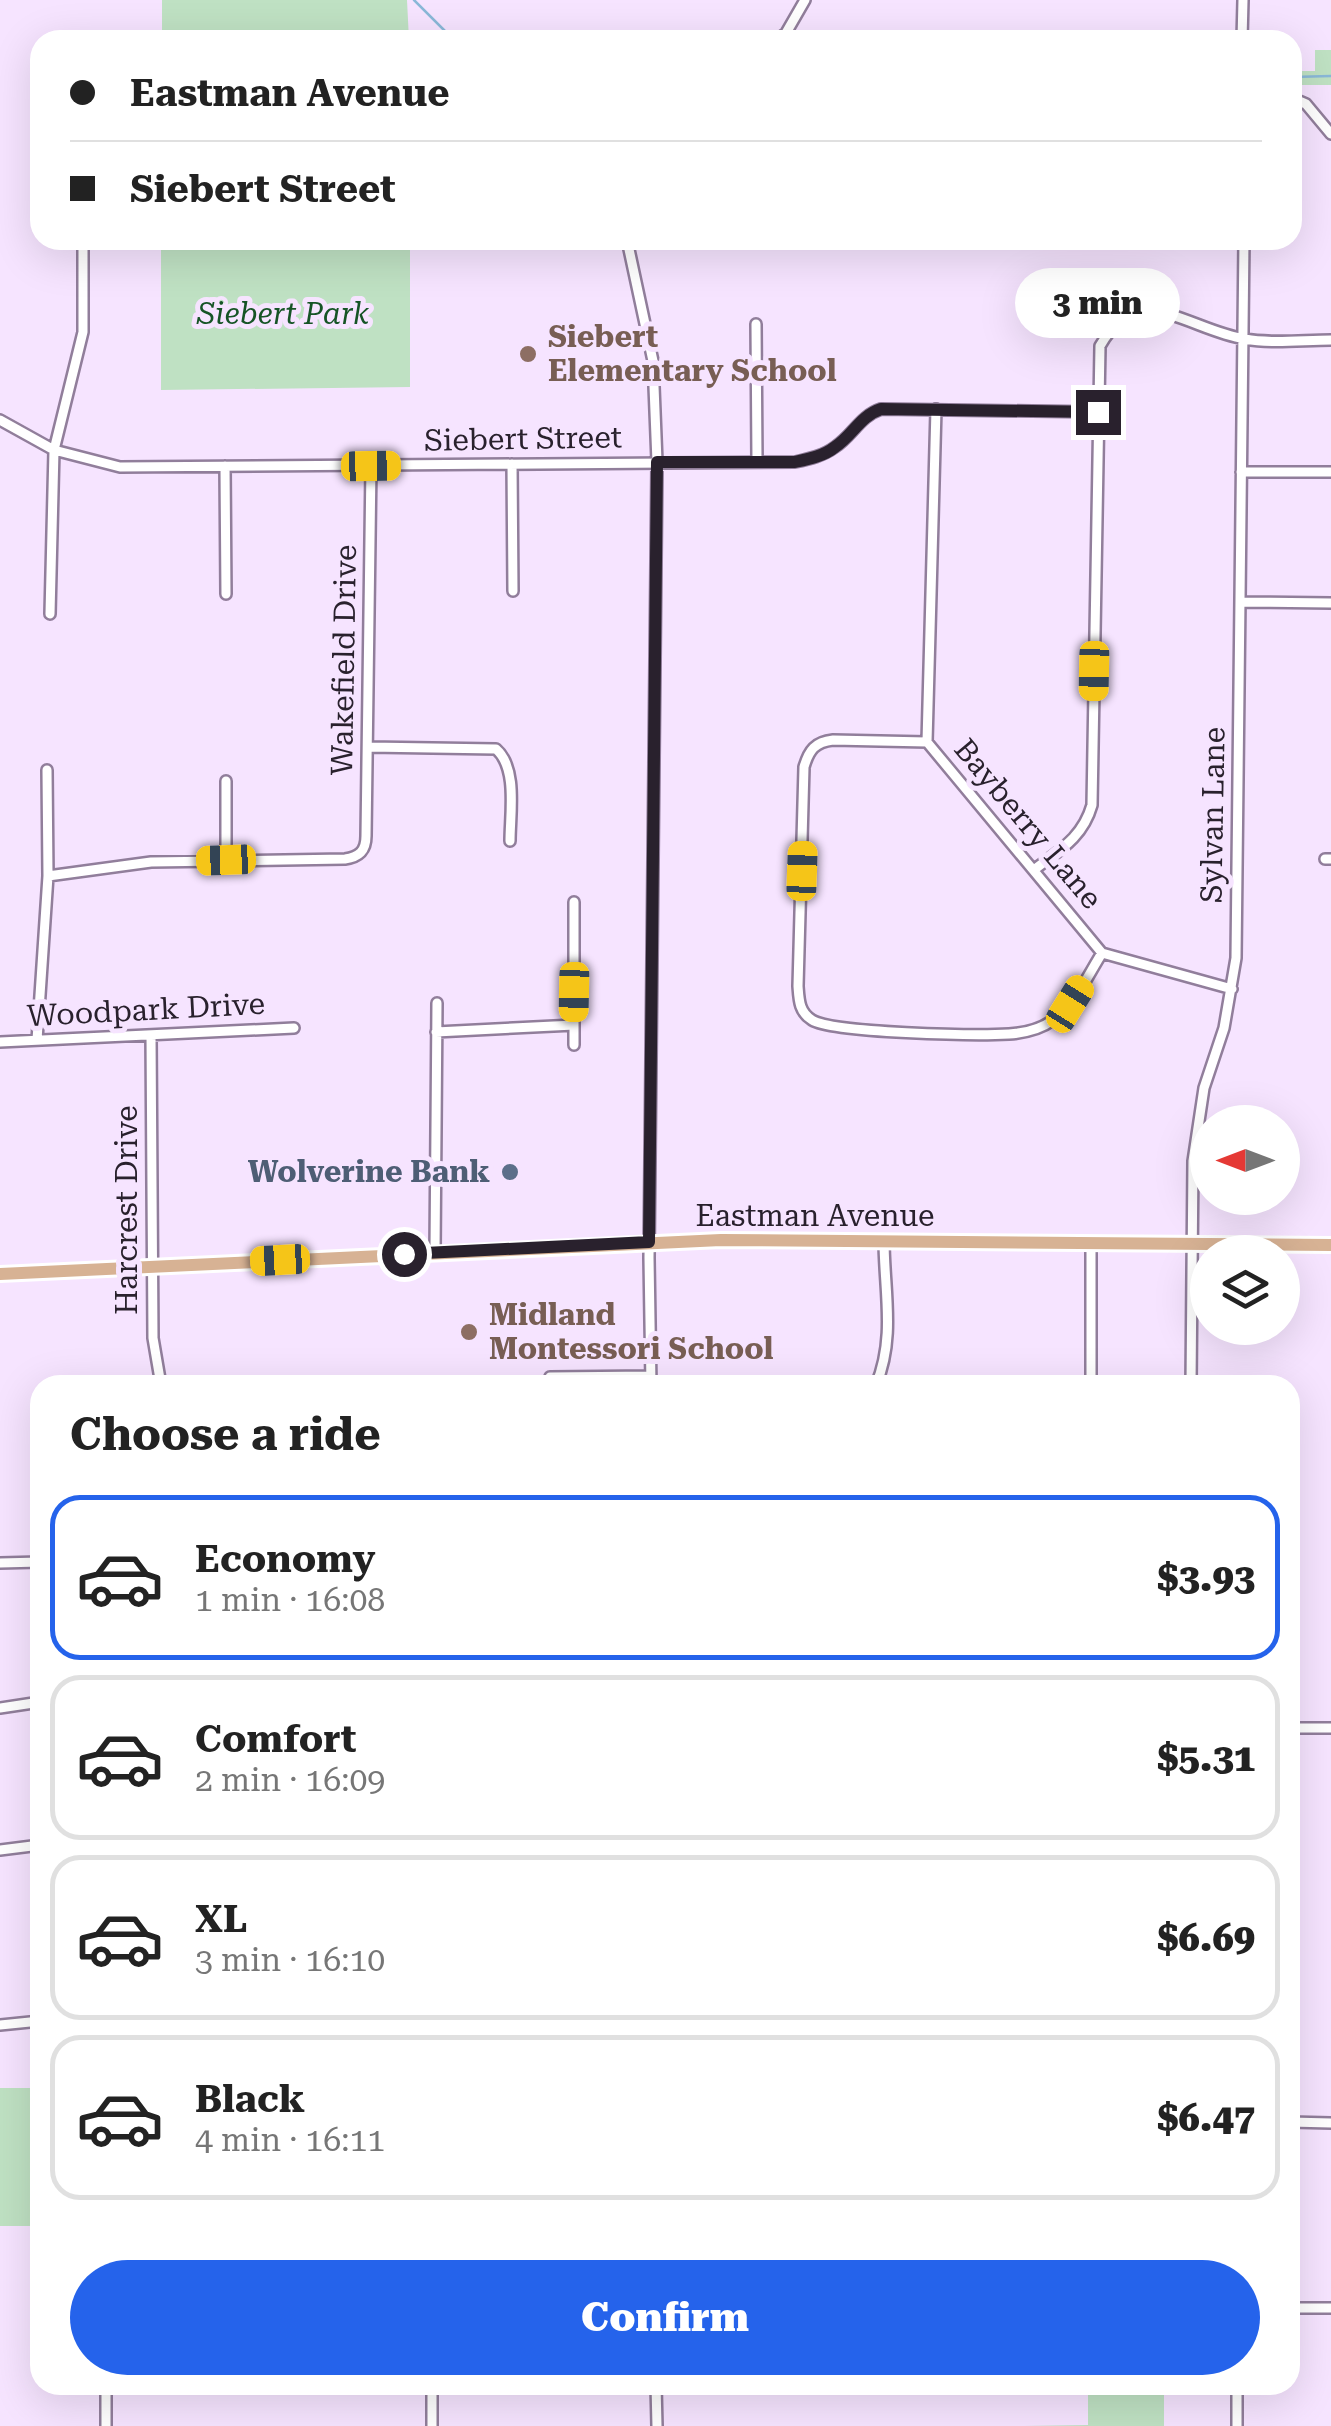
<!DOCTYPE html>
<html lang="en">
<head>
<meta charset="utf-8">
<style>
	:root { --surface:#fff; --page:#f6f6f6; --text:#222; --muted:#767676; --line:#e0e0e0; --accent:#2563eb }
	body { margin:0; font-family:"Roboto Serif",serif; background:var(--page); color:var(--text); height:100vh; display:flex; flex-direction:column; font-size:38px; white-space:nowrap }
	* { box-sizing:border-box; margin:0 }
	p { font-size:32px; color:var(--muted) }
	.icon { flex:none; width:55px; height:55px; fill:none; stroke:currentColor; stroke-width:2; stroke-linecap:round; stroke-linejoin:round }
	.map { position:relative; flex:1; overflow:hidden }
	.details { position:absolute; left:30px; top:1375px; width:1270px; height:1020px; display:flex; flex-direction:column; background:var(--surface); border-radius:30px; box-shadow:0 10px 40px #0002 }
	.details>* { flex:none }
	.hud { position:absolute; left:30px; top:30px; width:1272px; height:220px; border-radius:30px; box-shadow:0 10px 40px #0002; display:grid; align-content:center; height:220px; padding:0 40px; background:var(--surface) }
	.needle { width:65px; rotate:270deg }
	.buttons { position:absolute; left:1190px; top:1105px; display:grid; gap:20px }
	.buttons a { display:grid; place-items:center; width:110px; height:110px; border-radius:50%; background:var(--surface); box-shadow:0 10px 40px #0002; font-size:50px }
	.end { position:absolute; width:45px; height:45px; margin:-22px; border:12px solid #29212d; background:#fff; box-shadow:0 0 0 5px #fff }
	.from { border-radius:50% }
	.bubble { position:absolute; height:70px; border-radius:35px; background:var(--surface); box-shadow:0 10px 40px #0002; font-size:32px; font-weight:800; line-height:70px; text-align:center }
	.car { position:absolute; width:30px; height:60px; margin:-30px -15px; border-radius:12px; box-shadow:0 0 8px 2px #0007; background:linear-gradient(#f5c518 24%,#345 0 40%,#f5c518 0 76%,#345 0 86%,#f5c518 0) }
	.hud b { display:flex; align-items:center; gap:35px; height:95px; font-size:38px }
	.hud b+b { border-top:2px solid var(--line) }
	.hud i { width:25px; height:25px; background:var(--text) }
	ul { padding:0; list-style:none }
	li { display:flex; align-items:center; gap:30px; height:165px; margin:0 20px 15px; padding:0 20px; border:5px solid var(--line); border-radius:30px }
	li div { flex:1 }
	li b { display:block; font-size:38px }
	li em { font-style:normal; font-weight:800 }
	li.selected { border-color:var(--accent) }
	li>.icon { width:90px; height:90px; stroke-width:1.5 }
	h2 { padding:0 40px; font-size:45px; line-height:120px }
	.cta { display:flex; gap:20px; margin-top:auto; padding:20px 40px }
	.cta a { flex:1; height:115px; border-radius:60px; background:var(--accent); color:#fff; font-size:40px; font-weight:800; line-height:115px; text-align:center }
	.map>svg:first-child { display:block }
</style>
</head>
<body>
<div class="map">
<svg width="1331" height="2426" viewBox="0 0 1331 2426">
	<rect width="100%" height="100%" fill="#f6e4ff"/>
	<!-- green -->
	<path fill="#bfe1c3" d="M162,0h245l2,40h-247z
		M1315,50h16v35h-38v-14h22z
		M161,240h249v147l-249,3z
		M0,2088h40v138h-40z
		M1088,2385h76v41h-140l64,-1z"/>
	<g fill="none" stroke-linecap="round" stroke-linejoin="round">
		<!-- stream -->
		<path stroke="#8ab8d8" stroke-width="2.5" d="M414,0l40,40
			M1292,77l39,-1"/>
		<defs>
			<path id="minor" d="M777,40l9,-7 19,-33
				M1242,40l1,-40
				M1292,98l14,6 25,30
				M627,240l26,121 4,101 -8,796 2,127
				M756,324l1,137
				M936,409l-9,333 175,211 130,36
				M0,420l54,30 66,17 675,-5c14,-3 28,-6 40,-15 18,-12 25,-31 46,-38l217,3
				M512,464l1,127
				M225,466l1,128
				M1241,472h90
				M1241,602l90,1
				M50,614l4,-164 29,-118v-92
				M927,742l-94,-2c-18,2 -24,10 -29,27l-6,219c1,14 1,26 14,34 21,13 165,16 197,14 15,-1 32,-5 44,-14 22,-15 35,-45 49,-67
				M369,747l127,2c22,19 14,65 14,92
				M226,781v79
				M1325,859h6
				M1035,869c25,-19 48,-32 57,-64l8,-459c39,-68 88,-16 145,-7 27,5 58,1 86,1
				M48,876l103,-14 194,-3c14,-2 21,-8 21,-23l5,-371
				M574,902v143
				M436,1032l138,-7
				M151,1035l2,303 8,47
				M37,1040l11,-164 -1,-106
				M0,1042l294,-14
				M1091,1243v142
				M435,1253l2,-250
				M550,1377l101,-1
				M876,1385c20,-48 8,-95 8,-145
				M1191,1385l2,-224 11,-73 20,-60 12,-70 8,-718
				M0,1563l40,-1
				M0,1708l40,-6
				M1290,1728h41
				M0,1850l40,-5
				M0,2025l40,-4
				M1290,2122l41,1
				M1290,2308h41
				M432,2385v41
				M656,2385l1,41
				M1237,2385v41
				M106,2426v-41"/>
			<path id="primary" d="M0,1274l721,-34 610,5"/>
		</defs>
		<!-- minor casing -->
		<use href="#minor" stroke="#917e9b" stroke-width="14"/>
		<!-- primary casing -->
		<use href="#primary" stroke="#fff" stroke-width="18"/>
		<!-- minor -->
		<use href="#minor" stroke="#fff" stroke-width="9"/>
		<!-- primary -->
		<use href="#primary" stroke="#d7b294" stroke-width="12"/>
	</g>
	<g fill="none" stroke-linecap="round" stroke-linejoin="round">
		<!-- route -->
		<path stroke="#29212d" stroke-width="12" d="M404,1254l245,-12 8,-780h138c14,-3 29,-6 40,-15 18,-12 25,-31 46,-38l217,3"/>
	</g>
	<!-- markers -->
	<g fill="#8d6e63" stroke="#f6e4ff" stroke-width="4">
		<circle cx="528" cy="354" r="10"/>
		<circle cx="469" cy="1332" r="10"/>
	</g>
	<circle fill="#5c6f8a" stroke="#f6e4ff" stroke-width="4" cx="510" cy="1172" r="10"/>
	<g text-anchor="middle" stroke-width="10" stroke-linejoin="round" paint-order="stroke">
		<!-- park labels -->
		<g font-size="30" font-style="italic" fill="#165426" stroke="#f6e4ff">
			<text x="283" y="324">Siebert Park</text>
		</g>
		<!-- education labels -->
		<g font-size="30" font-weight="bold" fill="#785e54" stroke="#f6e4ff" text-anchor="start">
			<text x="548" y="347">Siebert<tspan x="548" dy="34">Elementary School</tspan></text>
			<text x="489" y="1325">Midland<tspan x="489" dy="34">Montessori School</tspan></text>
		</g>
		<!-- street labels -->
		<g font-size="30" fill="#29212d" stroke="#f6e4ff">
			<text transform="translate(523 439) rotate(-1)" y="10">Siebert Street</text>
			<text transform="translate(344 660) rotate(-89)" y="10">Wakefield Drive</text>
			<text transform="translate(1213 815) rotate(-89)" y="10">Sylvan Lane</text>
			<text transform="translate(1028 824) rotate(50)" y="10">Bayberry Lane</text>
			<text transform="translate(146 1010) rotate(-3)" y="10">Woodpark Drive</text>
			<text transform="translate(127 1210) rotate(-90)" y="10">Harcrest Drive</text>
			<text x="815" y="1226">Eastman Avenue</text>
		</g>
		<!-- service labels -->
		<g font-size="30" font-weight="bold" fill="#4e5e75" stroke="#f6e4ff" text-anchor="end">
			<text x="490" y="1182">Wolverine Bank</text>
		</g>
	</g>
</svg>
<div class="buttons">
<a><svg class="needle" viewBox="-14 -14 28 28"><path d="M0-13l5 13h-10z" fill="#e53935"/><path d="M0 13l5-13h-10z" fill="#767676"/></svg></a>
<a><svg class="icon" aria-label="layers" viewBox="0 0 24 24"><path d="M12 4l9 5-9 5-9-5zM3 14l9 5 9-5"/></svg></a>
</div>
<i class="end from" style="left:404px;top:1254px"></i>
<i class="end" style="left:1098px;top:412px"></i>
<div class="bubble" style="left:1015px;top:268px;width:165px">3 min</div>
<i class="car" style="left:371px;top:466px;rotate:89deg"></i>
<i class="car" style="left:1094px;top:671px;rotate:181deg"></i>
<i class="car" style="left:226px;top:860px;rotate:268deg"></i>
<i class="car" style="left:802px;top:871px;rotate:2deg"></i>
<i class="car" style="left:574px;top:992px;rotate:181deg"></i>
<i class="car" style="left:1070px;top:1004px;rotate:32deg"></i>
<i class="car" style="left:280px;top:1260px;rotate:267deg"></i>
<div class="hud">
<b><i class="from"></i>Eastman Avenue</b>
<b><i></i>Siebert Street</b>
</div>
<section class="details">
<h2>Choose a ride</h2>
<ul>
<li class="selected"><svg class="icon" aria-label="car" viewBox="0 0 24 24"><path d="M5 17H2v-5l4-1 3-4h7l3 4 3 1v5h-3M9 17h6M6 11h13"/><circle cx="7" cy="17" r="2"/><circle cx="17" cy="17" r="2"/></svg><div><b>Economy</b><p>1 min · 16:08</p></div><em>$3.93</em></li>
<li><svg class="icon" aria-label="car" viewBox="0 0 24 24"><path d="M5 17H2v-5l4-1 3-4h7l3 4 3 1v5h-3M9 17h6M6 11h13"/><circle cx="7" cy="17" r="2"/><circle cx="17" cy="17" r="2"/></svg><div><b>Comfort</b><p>2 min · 16:09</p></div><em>$5.31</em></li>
<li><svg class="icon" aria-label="car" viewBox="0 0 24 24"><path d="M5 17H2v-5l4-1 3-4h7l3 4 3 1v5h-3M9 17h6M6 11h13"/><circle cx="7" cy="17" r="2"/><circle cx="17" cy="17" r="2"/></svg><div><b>XL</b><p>3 min · 16:10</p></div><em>$6.69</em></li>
<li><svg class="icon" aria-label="car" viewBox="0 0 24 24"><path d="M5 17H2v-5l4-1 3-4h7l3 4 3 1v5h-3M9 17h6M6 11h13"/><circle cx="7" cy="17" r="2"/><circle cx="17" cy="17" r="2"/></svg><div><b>Black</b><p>4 min · 16:11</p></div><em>$6.47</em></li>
</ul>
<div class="cta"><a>Confirm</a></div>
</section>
</div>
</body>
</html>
